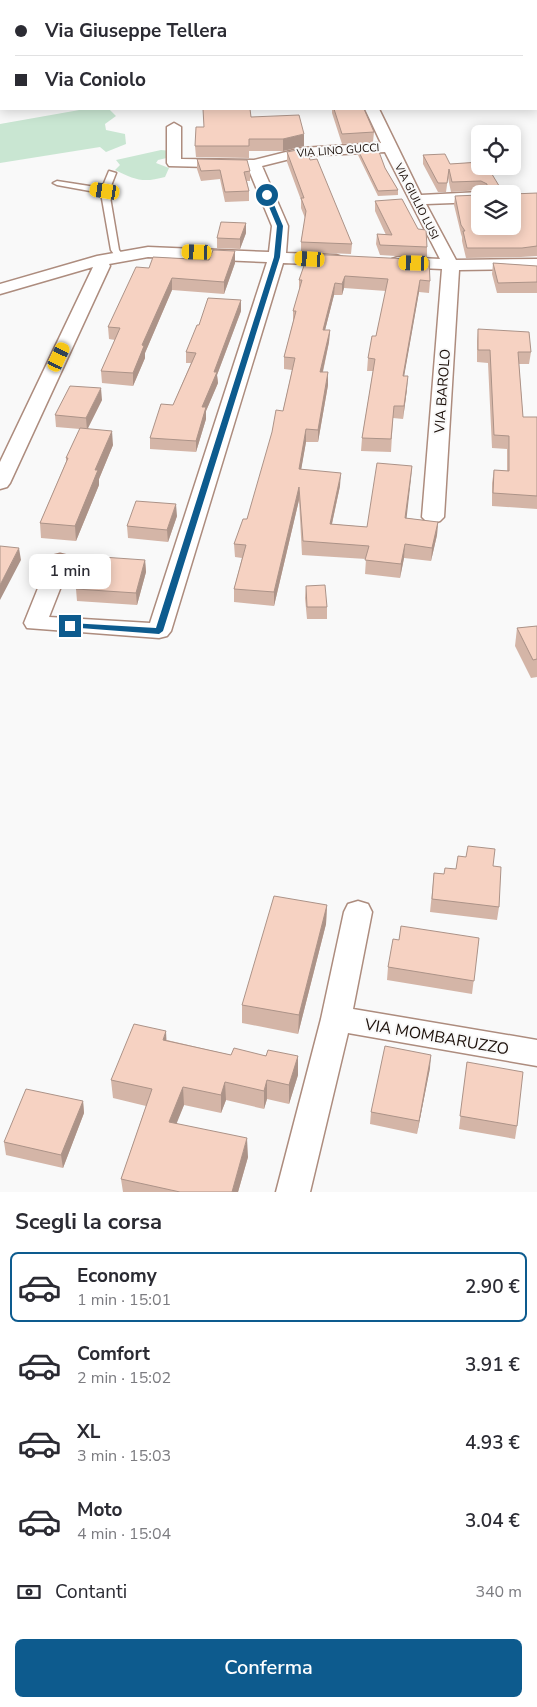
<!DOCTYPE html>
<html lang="it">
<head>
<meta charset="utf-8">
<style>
	:root { --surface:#fff; --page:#f7f7f7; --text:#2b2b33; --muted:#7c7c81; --line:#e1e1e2; --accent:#0d5b8e }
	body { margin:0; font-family:"Nunito Sans",sans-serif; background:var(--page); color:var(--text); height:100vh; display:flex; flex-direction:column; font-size:19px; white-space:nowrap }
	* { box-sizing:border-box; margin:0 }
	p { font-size:16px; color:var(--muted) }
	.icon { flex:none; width:28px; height:28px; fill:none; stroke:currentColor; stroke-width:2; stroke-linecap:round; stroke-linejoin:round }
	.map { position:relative; height:1192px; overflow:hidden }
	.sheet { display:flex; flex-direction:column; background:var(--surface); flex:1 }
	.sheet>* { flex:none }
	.guide { position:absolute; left:0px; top:0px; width:538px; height:110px; box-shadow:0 2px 12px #0003; display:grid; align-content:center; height:110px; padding:0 15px; background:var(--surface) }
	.buttons { position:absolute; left:471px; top:125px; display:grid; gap:10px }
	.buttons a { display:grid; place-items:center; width:50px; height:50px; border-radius:8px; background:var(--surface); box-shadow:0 2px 12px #0003; font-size:25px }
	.end { position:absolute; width:22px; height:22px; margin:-11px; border:6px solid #0d5b8e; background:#fff; box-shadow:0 0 0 2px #fff }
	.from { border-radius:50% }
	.bubble { position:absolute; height:35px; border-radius:8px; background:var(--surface); box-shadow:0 2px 12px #0003; font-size:16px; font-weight:600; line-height:35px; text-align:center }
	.car { position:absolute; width:15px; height:30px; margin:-15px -8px; border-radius:6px; box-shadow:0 0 4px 1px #0007; background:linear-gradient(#f5c518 24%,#345 0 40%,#f5c518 0 76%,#345 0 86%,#f5c518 0) }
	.guide b { display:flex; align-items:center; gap:18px; height:48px; font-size:19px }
	.guide b+b { border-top:1px solid var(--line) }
	.guide i { width:12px; height:12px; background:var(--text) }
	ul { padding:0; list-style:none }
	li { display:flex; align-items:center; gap:15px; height:70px; margin:0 10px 8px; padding:0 5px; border:2px solid transparent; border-radius:8px }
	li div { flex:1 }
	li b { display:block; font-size:19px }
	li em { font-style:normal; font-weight:600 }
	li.current { border-color:var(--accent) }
	li>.icon { width:45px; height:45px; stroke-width:1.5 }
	h2 { padding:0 15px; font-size:22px; line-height:60px }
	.pay { display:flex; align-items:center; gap:12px; height:55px; padding:0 15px; font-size:19px }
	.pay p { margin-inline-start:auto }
	.button { display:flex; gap:10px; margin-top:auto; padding:10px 15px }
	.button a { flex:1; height:58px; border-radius:8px; background:var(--accent); color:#fff; font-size:20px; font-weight:600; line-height:58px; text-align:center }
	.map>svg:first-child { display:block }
</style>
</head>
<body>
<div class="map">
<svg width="537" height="1192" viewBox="0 0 537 1192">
	<rect width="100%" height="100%" fill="#f9f9f9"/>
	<!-- green -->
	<path fill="#c9e6d2" d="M144,0h224v1h-224z
		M85,109h24l7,7 -11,8 1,6 19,4 1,10 -20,8 -6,-5 -100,16v-39z
		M161,150l11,1 -1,6 -13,3 -2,3 13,5 -4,9c-22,6 -30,3 -50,-7l5,-5 -4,-5z"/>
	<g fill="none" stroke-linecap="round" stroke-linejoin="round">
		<defs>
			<path id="lane" d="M368,0h6v1h-6z
				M109,171l7,2 -7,18 10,59 4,5 -4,2h-3l-5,-7 -10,-57 -44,-8 -4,-2 4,-2 45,7z"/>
			<path id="street" d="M365,109h14l42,86 59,-3 5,2h-5v8l-54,2 30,56 81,-1v10l-78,1 -15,247 -4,4 -7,2 -7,-2 -4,-4 20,-248 -44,-2 -6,-2 -2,-3 2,-3 6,-2 42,2 -55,-107 -83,4 -40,10 26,60 -2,27 50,2 6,2 2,3 -2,3 -6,2 -53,-2 -112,368 -4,5 -8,2 -132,-10 -3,-5 25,-62 3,-5 8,-2 8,2 3,5 -22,56 101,6 117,-361 -119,-5 -39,7 1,2 -100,217 -3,4 -7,2v-27l93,-195 -93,27v-10l97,-28 51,-9 121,5 3,-26 -24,-58 -79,-2 -2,-3v-36l7,-4 7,4v32l73,1 48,-12 79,-5z
				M358,901l10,3 4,8 -19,97 184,31v26l-189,-33 -38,159h-34l45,-173 23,-107 4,-8z"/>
		</defs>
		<!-- lane casing -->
		<use href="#lane" stroke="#ad8c7e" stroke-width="3"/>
		<!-- street casing -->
		<use href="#street" stroke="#ad8c7e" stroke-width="3"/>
		<!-- lane -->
		<use href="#lane" fill="#fff" fill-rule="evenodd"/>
		<!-- street -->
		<use href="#street" fill="#fff" fill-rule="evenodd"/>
	</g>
	<!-- wall -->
	<path fill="#d4b5a7" d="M332,109h32l10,23 -1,10 -31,2 -10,-31z
		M251,117l53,29 -21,5h-34v7l-53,-1 -1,-11z
		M358,150l27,18 13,22v5l-20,1 -20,-41z
		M287,152l23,8 42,84 -1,10 -50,-2v-10l4,-24 -4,-10v-8l-14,-38z
		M423,155l27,9 30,-2 24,32 -24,-4 -29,2 -3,-14 -2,14h-8l-15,-28z
		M197,159l53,12v10h-3l2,10v10l-24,1 -5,-23 -19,2 -4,-12z
		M537,193v63l-16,1 -55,1 -4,-17v-4l-1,-3 -7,-29 1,-9z
		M375,201l43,28 9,18v11l-47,-3 -4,-11 1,-10 9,1 -11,-24z
		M246,223v10l-6,16 -23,-1v-10z
		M235,251v12l-11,31 -52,-4 -27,63v5l-12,28 -31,-3 -1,-12 14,-31 -6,-1 -1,-12 41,-59 60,-8z
		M308,254l122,27 -1,12 -10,-1 -15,84 3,13 -4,30 -10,-1 -2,34 -30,-1 1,-13 11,-67h-6l1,-13 8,-22 10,-45 -42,-3 -2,7h-8l-9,35h5l-1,12 -6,30h5v13l-10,57h-12l-5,27 39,17 -8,38 35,3 45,-61 -6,52 32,4 -1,13 -6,26 -27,-3 -4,20 -35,-4 1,-15 -64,-4 -3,-55 -25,106 -40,-4v-13l8,-31 -7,-1 -1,-13 13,-25 36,-108 9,-41 -8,-1v-12l9,-35v-11l6,-20v-11z
		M493,263l44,3v27h-40l-5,-19z
		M241,300v11l-24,64 1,8 -12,28v8l-10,33 -46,-3v-11l23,-33 18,-42h-5v-11l13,-27z
		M478,329l53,23 -2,12h-10l4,53h14v92l-45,-3v-23l2,-13 13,1v-22l-15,-1 -4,-85 -11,-1v-21z
		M102,400l-14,28 25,17 -14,34v6l-23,56 -35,-3 -1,-15 26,-61v-4l14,-29 -24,-2 -1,-12z
		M177,516l-9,26 -40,-4 -1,-12z
		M145,560l1,12 -9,33 -60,-4 -1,-12z
		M306,586l21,21v12h-20l-2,-21z
		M537,626v51l-6,1 -16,-32 2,-18z
		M493,866l6,41 -2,13 -67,-8 4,-39 10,1 12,-5z
		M327,905l-1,19 -28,110 -56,-11v-18z
		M479,938l-7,56 -85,-14 1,-13 11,-27z
		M167,1040l64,15 67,1v19l-9,29 -22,-5 -3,10 -38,-9 -5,13 -37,-8 -8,18 72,34 -10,35h-115l-2,-13 25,-73 -33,-8 -2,-18z
		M467,1062l50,64 -2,13 -56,-10z
		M430,1068l-13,66 -47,-10 1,-12z
		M83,1101l1,12 -21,55 -57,-13 -2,-13z"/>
	<!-- shaded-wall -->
	<path fill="#ac9388" d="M304,134v12l-21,5v-12z
		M246,223v10l-6,16v-10z
		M235,251v12l-11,31v-12z
		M345,276l-1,12 -2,7v-11z
		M172,278v12l-27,63v5l-12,28v-13l9,-28z
		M420,280l-1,12 -17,96 1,-12z
		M335,283l-1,12 -12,47 1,-12z
		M241,300v11l-24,64 1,8 -12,28v8l-10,33v-11l6,-34 12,-35z
		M330,330l-1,12 -9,42v-12z
		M328,372v13l-10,57v-12z
		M408,376l-1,13 -4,30 1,-13z
		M101,388l1,12 -15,30 -1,-12z
		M306,429v13l-7,40v-13z
		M112,431l1,14 -14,34v6l-23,56 -1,-15 20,-56z
		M412,466l-1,13 -6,53v-14z
		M341,473l-1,13 -11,51 1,-13z
		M299,487v13l-25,106v-14z
		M176,504l1,12 -9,26 -1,-12z
		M438,522l-1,13 -6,26 1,-13z
		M405,544l-1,14 -4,20 1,-14z
		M19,548l2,12 -21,40v-15z
		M145,560l1,12 -9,33 -1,-12z
		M327,905l-1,19 -28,110 1,-19z
		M166,1031l1,19 -4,-10z
		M431,1055l-1,13 -13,66 2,-13z
		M298,1056v19l-9,29v-19z
		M267,1080v19l-3,10v-18z
		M225,1082l1,18 -5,13v-18z
		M183,1087l1,18 -14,35 -1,-18z
		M83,1101l1,12 -21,55 -2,-13z
		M247,1138l1,19 -10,35h-6z"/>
	<!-- building -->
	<path fill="#f6d2c2" stroke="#ac9388" d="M203,109h47l1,8 48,-2 5,19 -21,5h-34v7h-54l1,-19h8z
		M334,109h30l10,23 -32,2z
		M307,148l3,12 7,-1 35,85 -51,-2 5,-31 -5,-13h3l-17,-46z
		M378,149l7,19 13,22 -20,1 -20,-41z
		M445,154l5,10 30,-2v4h7l17,28h-23l2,-7 4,-1v-2l-6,-3 -29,1 -3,-13 -2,14h-9l-15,-28z
		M197,159l50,1 3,11 -6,1 5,19 -24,1 -5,-22 -19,1z
		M537,193v53l-15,2h-55l-4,-17h2l-4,-6 -6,-29 25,-1v31h32v-32z
		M402,199l16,30 8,1 1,17 -47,-2 -3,-11 15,1 -17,-34z
		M221,222l25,1 -6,16 -23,-1z
		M213,250l22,1 -11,31 -52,-4 -30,67 2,1 -11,27 -32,-2 19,-43 -12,-1 28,-60 13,1 4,-11 56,3z
		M308,254l121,6 1,21 -10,-1 -17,96h5l-4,30h-10l-3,33 -29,-1 13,-79 -7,-1 4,-22h4l12,-57 -43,-3 -3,8 -7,-1 -12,47h7l-10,42h8l-10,58 -12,-1 -7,40 42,4 -11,51 37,3 10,-64 35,3 -7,52 33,4 -6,26 -27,-4 -4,20 -36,-4 4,-14 -66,-5 -4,-54 -25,105 -40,-3 12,-44 -12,-1 9,-25h4l25,-87 4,-22 7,1 12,-53 -11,-1 12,-46h-3l9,-31h-3z
		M493,263l44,3v16l-39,1z
		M208,298l33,2 -27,72h3l-15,35h4l-10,34 -46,-3 11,-34 12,1 23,-52 -10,-1 11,-27h2z
		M478,329l51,3 2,20h-13l5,65h14v79l-44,-3 1,-23 15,1v-35l-15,-1 -4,-85h-12z
		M70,386l31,2 -15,30 -31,-3z
		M80,428l32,3 -17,39h3l-23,56 -35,-3 28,-65h-2z
		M136,501l40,3 -9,26 -40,-4z
		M0,546l19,2 -19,37z
		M88,556l57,4 -9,33 -60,-4z
		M325,585l2,22h-20l-1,-21z
		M537,626v33l-4,1 -16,-32z
		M468,846l27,3 -2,17 8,1 -2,40 -67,-8 2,-26 10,1 1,-6 11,1 2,-13 8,1z
		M274,896l53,9 -28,110 -57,-10z
		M401,926l78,12 -5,43 -86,-14 5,-28 6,1z
		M134,1024l32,7 -3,9 68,15 3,-7 32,8 2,-6 30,6 -9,29 -22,-5 -3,11 -39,-9 -4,13 -38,-8 -14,35 78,16 -15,54h-52l-59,-13 31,-90 -41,-9z
		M385,1046l46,9 -12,66 -48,-9z
		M467,1062l56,10 -6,54 -57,-10z
		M26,1089l57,12 -22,54 -57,-13z"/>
	<!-- route -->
	<path fill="#0d5b8e" d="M267,193l3,2 13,31 -3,31 -117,374 -4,3 -92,-7 -1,-1 4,-3 86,5 118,-371 3,-31 -13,-31z"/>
	<g text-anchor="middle" stroke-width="4" stroke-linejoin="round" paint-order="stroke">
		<!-- far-street labels -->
		<g font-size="11" fill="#1c100a" stroke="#f9f9f9">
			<text transform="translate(338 150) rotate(-4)" y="4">VIA LINO GUCCI</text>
			<text transform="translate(417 201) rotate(63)" y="4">VIA GIULIO LUSI</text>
		</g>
		<!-- street labels -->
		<g font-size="14" fill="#1c100a" stroke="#f9f9f9">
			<text transform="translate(442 391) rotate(-86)" y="5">VIA BAROLO</text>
		</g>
		<!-- near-street labels -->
		<g font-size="16" fill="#1c100a" stroke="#f9f9f9">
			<text transform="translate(437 1036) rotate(10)" y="6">VIA MOMBARUZZO</text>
		</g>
	</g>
</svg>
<div class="buttons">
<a><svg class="icon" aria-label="locate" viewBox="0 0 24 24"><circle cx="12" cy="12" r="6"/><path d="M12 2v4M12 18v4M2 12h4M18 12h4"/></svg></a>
<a><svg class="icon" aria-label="layers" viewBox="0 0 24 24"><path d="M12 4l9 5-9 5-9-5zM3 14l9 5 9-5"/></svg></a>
</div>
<i class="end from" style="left:267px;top:195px"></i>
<i class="end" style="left:70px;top:626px"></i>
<div class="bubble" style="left:29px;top:554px;width:82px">1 min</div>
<i class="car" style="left:105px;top:191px;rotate:279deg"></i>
<i class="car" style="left:197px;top:252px;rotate:272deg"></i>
<i class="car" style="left:310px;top:259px;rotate:273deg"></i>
<i class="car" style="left:414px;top:263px;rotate:272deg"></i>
<i class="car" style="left:59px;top:357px;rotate:25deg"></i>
<div class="guide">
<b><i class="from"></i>Via Giuseppe Tellera</b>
<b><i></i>Via Coniolo</b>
</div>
</div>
<section class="sheet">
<h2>Scegli la corsa</h2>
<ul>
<li class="current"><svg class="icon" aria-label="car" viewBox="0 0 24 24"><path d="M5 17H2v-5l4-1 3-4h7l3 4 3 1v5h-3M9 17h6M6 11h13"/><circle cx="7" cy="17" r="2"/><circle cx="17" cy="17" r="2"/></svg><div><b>Economy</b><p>1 min · 15:01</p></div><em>2.90 €</em></li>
<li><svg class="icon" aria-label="car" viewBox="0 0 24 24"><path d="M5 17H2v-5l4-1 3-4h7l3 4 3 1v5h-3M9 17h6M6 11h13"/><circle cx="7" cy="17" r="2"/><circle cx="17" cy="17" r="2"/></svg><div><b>Comfort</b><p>2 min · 15:02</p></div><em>3.91 €</em></li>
<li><svg class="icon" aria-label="car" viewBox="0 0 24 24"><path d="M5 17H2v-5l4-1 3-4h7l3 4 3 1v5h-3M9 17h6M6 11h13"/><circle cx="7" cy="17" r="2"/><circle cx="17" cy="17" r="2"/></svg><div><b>XL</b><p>3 min · 15:03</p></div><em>4.93 €</em></li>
<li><svg class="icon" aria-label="car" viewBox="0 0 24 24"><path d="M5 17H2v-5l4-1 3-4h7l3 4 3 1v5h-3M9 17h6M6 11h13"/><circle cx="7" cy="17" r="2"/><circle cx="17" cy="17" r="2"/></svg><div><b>Moto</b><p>4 min · 15:04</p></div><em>3.04 €</em></li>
</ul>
<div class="pay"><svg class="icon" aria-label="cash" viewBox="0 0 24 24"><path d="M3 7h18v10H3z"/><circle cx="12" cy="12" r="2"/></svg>Contanti<p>340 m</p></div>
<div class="button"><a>Conferma</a></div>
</section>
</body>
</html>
